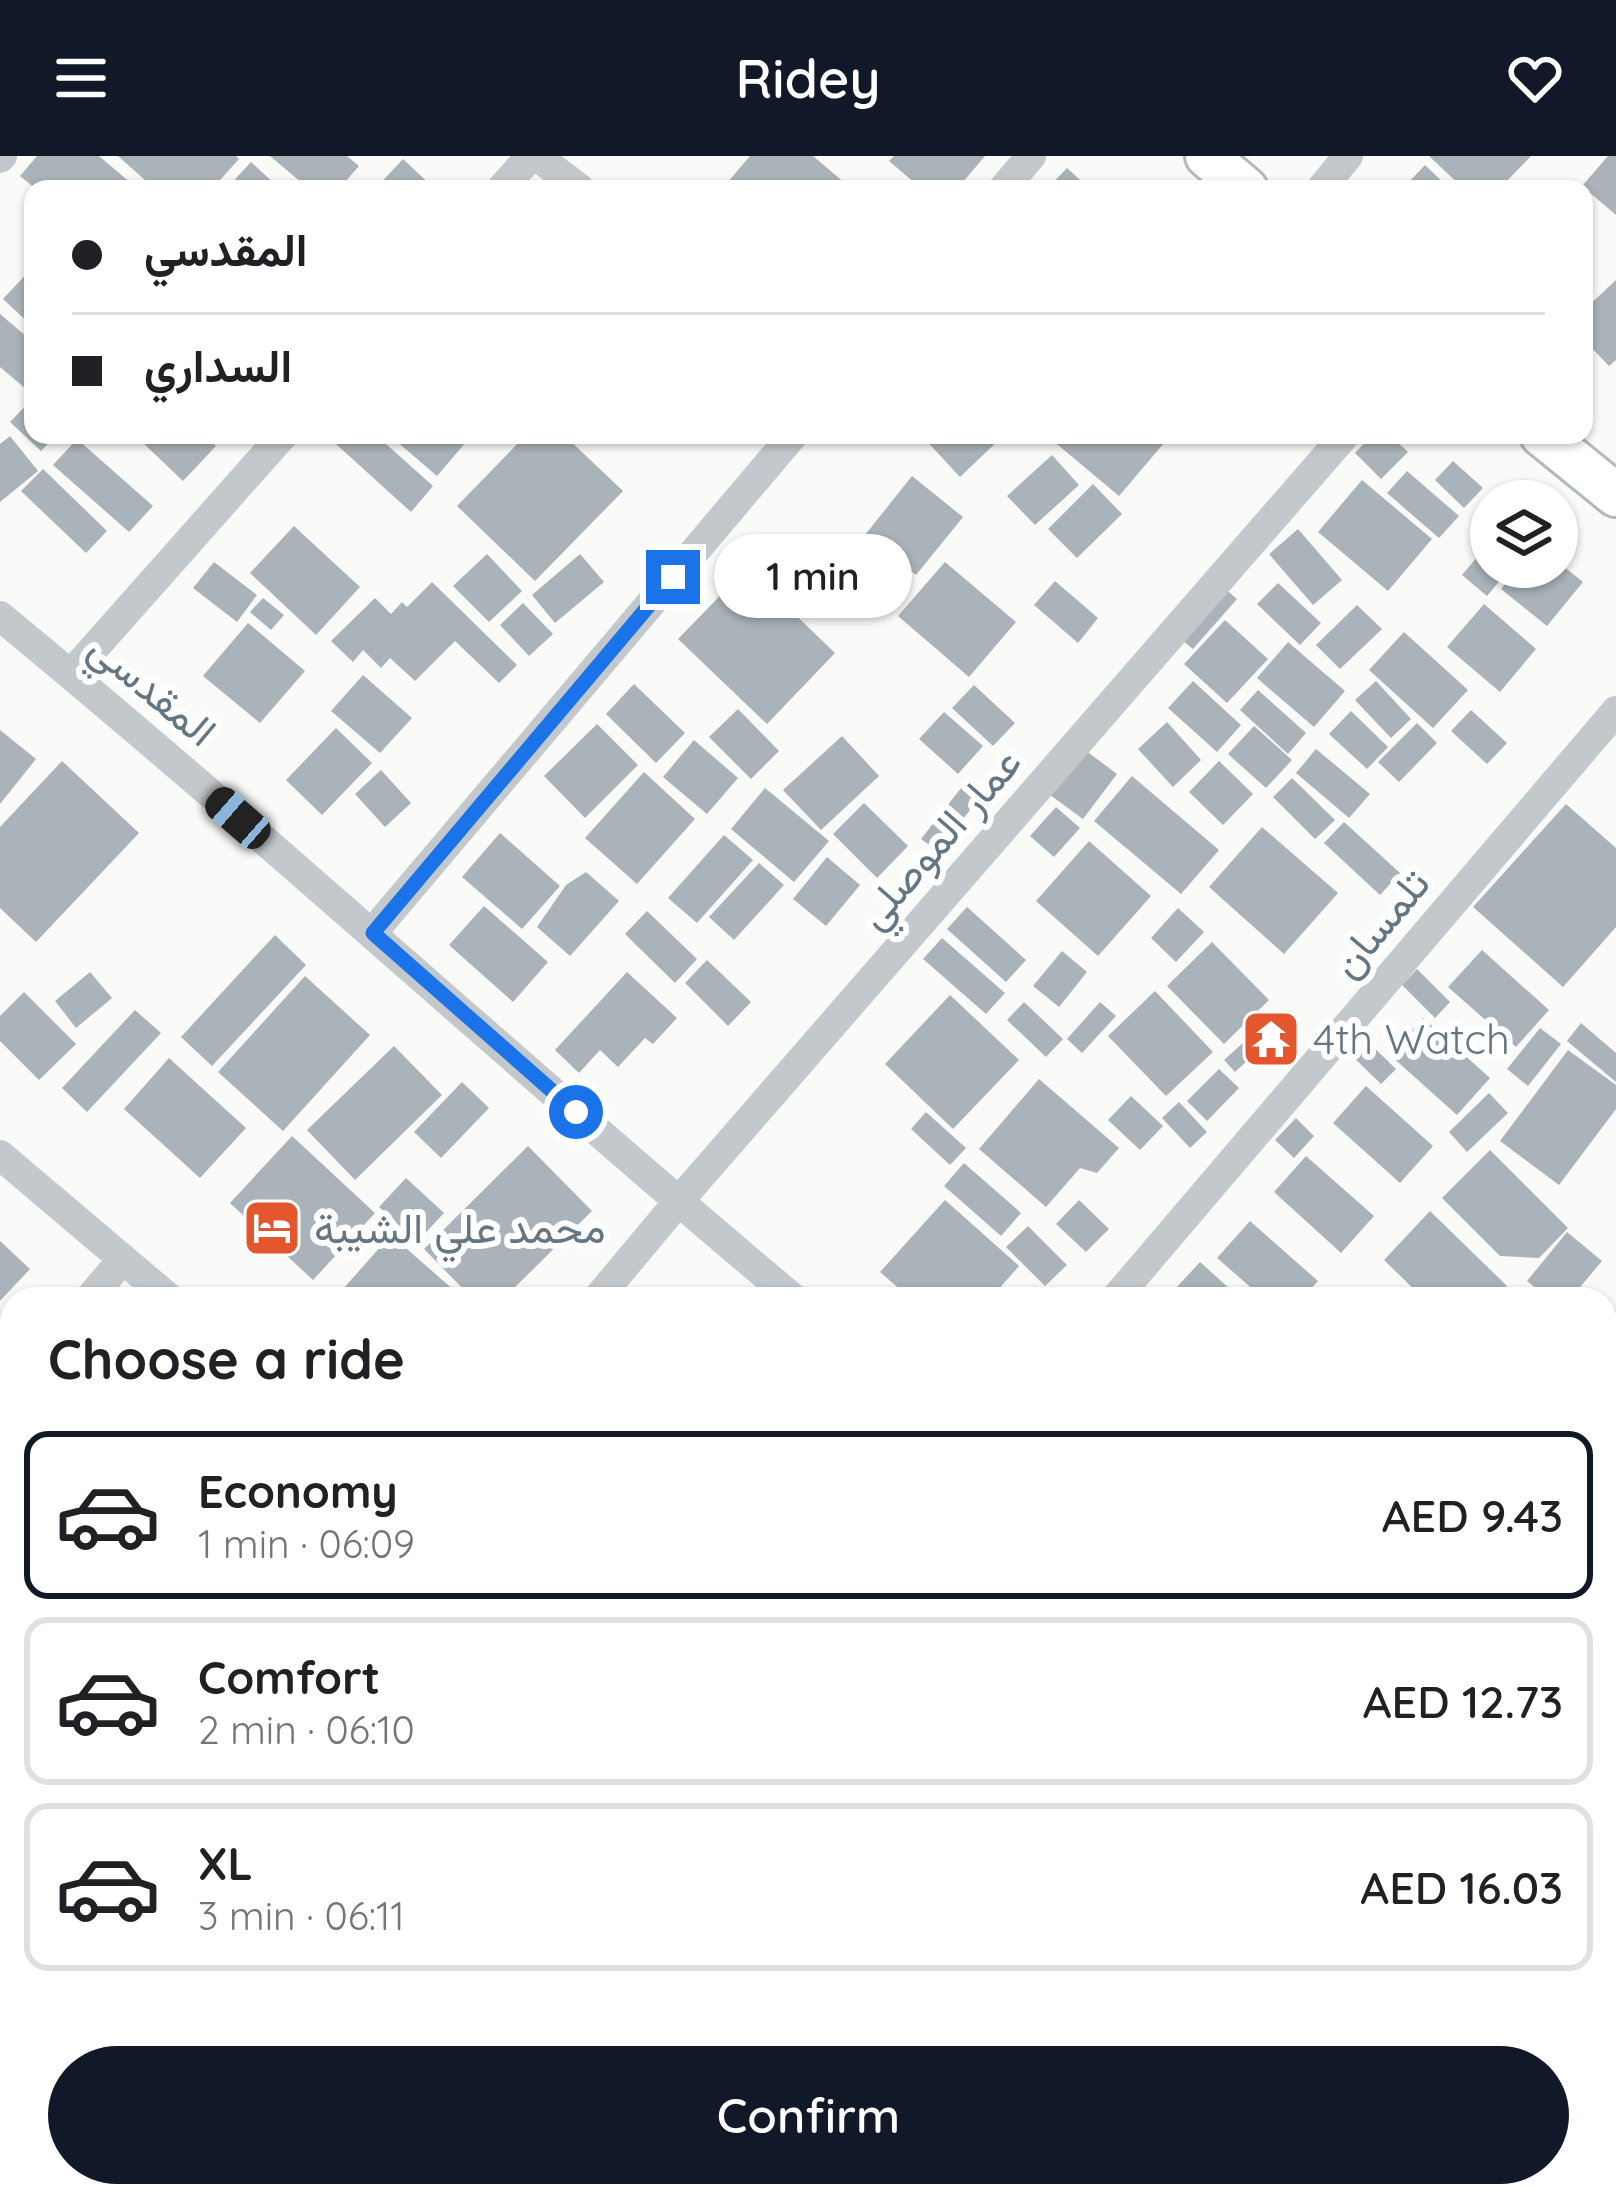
<!DOCTYPE html>
<html lang="en">
<head>
<meta charset="utf-8">
<style>
	:root { --surface:#fff; --page:#f2f2f2; --text:#202124; --muted:#757577; --line:#e0e0e0; --accent:#111827 }
	body { margin:0; font-family:Quicksand,Vazirmatn,sans-serif; background:var(--page); color:var(--text); height:100vh; display:flex; flex-direction:column; font-size:45px; white-space:nowrap }
	* { box-sizing:border-box; margin:0 }
	p { font-size:39px; color:var(--muted) }
	.icon { flex:none; width:66px; height:66px; fill:none; stroke:currentColor; stroke-width:2; stroke-linecap:round; stroke-linejoin:round }
	.map { position:relative; flex:1; overflow:hidden }
	.drawer { position:absolute; left:0px; top:1131px; width:1617px; height:921px; display:flex; flex-direction:column; background:var(--surface); border-radius:36px 36px 0 0; box-shadow:0 3px 9px #0004 }
	.drawer>* { flex:none }
	.hud { position:absolute; left:24px; top:24px; width:1569px; height:264px; border-radius:24px; box-shadow:0 3px 9px #0004; display:grid; align-content:center; height:264px; padding:0 48px; background:var(--surface) }
	.controls { position:absolute; left:1470px; top:324px; display:grid; gap:24px }
	.controls a { display:grid; place-items:center; width:108px; height:108px; border-radius:50%; background:var(--surface); box-shadow:0 3px 9px #0004; font-size:60px }
	.end { position:absolute; width:54px; height:54px; margin:-27px; border:15px solid #1a73e8; background:#fff; box-shadow:0 0 0 6px #fff }
	.from { border-radius:50% }
	.bubble { position:absolute; height:84px; border-radius:42px; background:var(--surface); box-shadow:0 3px 9px #0004; font-size:39px; font-weight:600; line-height:84px; text-align:center }
	.car { position:absolute; width:36px; height:72px; margin:-36px -18px; border-radius:15px; box-shadow:0 0 9px 3px #0007; background:linear-gradient(#222 24%,#8ab4d8 0 40%,#222 0 76%,#8ab4d8 0 86%,#222 0) }
	.hud b { display:flex; align-items:center; gap:42px; height:114px; font-size:45px }
	.hud b+b { border-top:3px solid var(--line) }
	.hud i { width:30px; height:30px; background:var(--text) }
	ul { padding:0; list-style:none }
	li { display:flex; align-items:center; gap:36px; height:168px; margin:0 24px 18px; padding:0 24px; border:6px solid var(--line); border-radius:24px }
	li div { flex:1 }
	li b { display:block; font-size:45px }
	li em { font-style:normal; font-weight:600 }
	li.selected { border-color:var(--accent) }
	li>.icon { width:108px; height:108px; stroke-width:1.5 }
	h2 { padding:0 48px; font-size:54px; line-height:144px }
	.primary-button { display:flex; gap:24px; margin-top:auto; padding:24px 48px }
	.primary-button a { flex:1; height:138px; border-radius:72px; background:var(--accent); color:#fff; font-size:48px; font-weight:600; line-height:138px; text-align:center }
	header { display:flex; justify-content:space-between; align-items:center; height:156px; padding:0 48px; background:var(--accent); color:#fff; font-size:54px; font-weight:600 }
	.map>svg:first-child { display:block }
</style>
</head>
<body>
<header><svg class="icon" aria-label="menu" viewBox="0 0 24 24"><path d="M4 6h16M4 12h16M4 18h16"/></svg>Ridey<svg class="icon" aria-label="heart" viewBox="0 0 24 24"><path d="M12 20l-8-8c-3-5 5-10 8-4 3-6 11-1 8 4z"/></svg></header>
<div class="map">
<svg width="1616" height="2050" viewBox="0 0 1616 2050">
	<rect width="100%" height="100%" fill="#fafaf8"/>
	<!-- building -->
	<path fill="#aab3b9" d="M37,0h62l39,33h-102l-16,-13z
		M118,0h118l3,3 -27,30h-57z
		M270,0h77l12,10 -20,23h-30z
		M750,0h63l39,33h-118l-7,-6z
		M894,0h91l-28,33h-35l-33,-28z
		M1429,0h102l-32,33h-35z
		M1608,0h8v59l-34,-29z
		M403,3l32,30h-60z
		M251,6l27,25 -3,2h-49z
		M1425,9l25,24h-40l-4,-4z
		M1067,12l23,21h-43z
		M33,111v60l-30,-28z
		M1616,124v80l-7,6 -25,-26v-30z
		M0,158l33,28v39l-7,8 -26,-22z
		M33,242v37h24l-16,16 -31,-29z
		M147,279h58l11,11 -33,35 -42,-40z
		M326,279h50l57,51 -22,26z
		M399,279h73l-35,41 -42,-36z
		M526,279h38l59,56 -88,90 -78,-75z
		M921,279h83l-44,42z
		M1046,279h108l10,8 -45,53z
		M1372,279h18l18,17 -27,27 -26,-26z
		M10,280l28,35 -38,31v-58z
		M77,283l76,67 -24,26 -76,-67z
		M1052,299l27,30 -44,40 -28,-29z
		M1453,305l30,27 -19,20 -29,-28z
		M43,313l64,62 -21,22 -65,-62z
		M1407,315l52,45 -20,22 -52,-45z
		M912,320l51,41 -47,58 -51,-40z
		M1362,324l70,59 -44,52 -70,-59z
		M1093,328l29,30 -45,44 -29,-29z
		M294,370l66,61 -44,48 -66,-62z
		M1298,373l44,51 -29,25 -44,-51z
		M1483,394l8,8v9h11l5,5 -20,24 -25,-21z
		M487,398l35,37 -33,31 -36,-36z
		M580,398l24,28 -49,41 -23,-28z
		M1557,405l26,21 -36,44 -46,-37 18,-22h38z
		M214,406l43,33 -20,27 -44,-34z
		M945,406l71,60 -47,55 -71,-61z
		M747,412l88,85 -68,71 -89,-85z
		M1055,425l43,37 -20,25 -44,-38z
		M432,426l85,83 -18,18 -44,-42 -40,40 -25,-23 -9,10 -18,-18 -10,12 -22,-21 44,-43 16,16 11,-12 5,5z
		M1278,427l43,40 -21,22 -43,-41z
		M1223,431l14,12 -44,50 -14,-11z
		M263,442l21,17 -13,15 -21,-18z
		M523,447l30,31 -24,22 -29,-31z
		M1484,448l52,45 -36,43 -53,-45z
		M1357,449l25,24 -42,40 -24,-24z
		M1225,464l43,39 -41,44 -43,-39z
		M248,467l57,48 -45,52 -57,-47z
		M1404,476l64,58 -35,38 -64,-58z
		M1288,486l57,49 -31,36 -57,-49z
		M363,519l49,43 -32,35 -49,-42z
		M1193,525l48,44 -24,27 -49,-44z
		M1376,525l35,38 -20,19 -36,-38z
		M634,528l51,49 -29,30 -50,-49z
		M974,529l41,38 -22,23 -41,-38z
		M1258,534l48,43 -18,21 -48,-44z
		M738,553l41,42 -28,28 -42,-42z
		M1471,554l36,33 -20,21 -36,-33z
		M1351,555l37,36 -21,22 -38,-35z
		M944,556l39,34 -25,28 -39,-35z
		M1167,566l34,38 -28,27 -35,-38z
		M1417,567l20,20 -38,39 -21,-20z
		M597,568l41,41 -53,53 -41,-42z
		M1254,570l38,34 -26,28 -38,-34z
		M336,572l36,35 -50,52 -36,-35z
		M0,574l36,29 -36,45z
		M842,580l37,40 -58,54 -38,-40z
		M694,584l44,38 -31,36 -44,-37z
		M1316,593l54,45 -21,24 -53,-45z
		M1085,594l32,24 -34,45 -33,-24z
		M62,605l77,72 -103,109 -36,-34v-81z
		M1219,605l34,33 -30,31 -34,-33z
		M381,614l30,33 -26,24 -30,-33z
		M644,616l51,47 -58,65 -52,-46z
		M1132,620l87,74 -38,44 -87,-73z
		M1292,622l43,42 -20,19 -42,-42z
		M965,627l16,13 -43,55 -17,-12z
		M765,632l64,53 -35,41 -63,-53z
		M864,647l44,43 -31,32 -44,-44z
		M1566,648l50,44v79l-53,60 -90,-80z
		M1056,651l24,21 -26,29 -24,-21z
		M1344,666l56,51 -20,22 -56,-52z
		M1262,671l76,66 -54,61 -75,-67z
		M500,677l60,53 -38,43 -60,-52z
		M724,679l29,25 -56,63 -29,-25z
		M1089,685l62,55 -53,60 -62,-55z
		M827,701l33,28 -34,41 -33,-27z
		M759,707l25,22 -50,55 -25,-23z
		M586,716l33,29 -49,55 -33,-29 29,-42z
		M484,750l64,56 -35,40 -64,-57z
		M967,751l59,53 -20,22 -59,-53z
		M1178,752l26,24 -28,30 -25,-24z
		M647,755l50,48 -22,24 -50,-49z
		M275,779l31,30 -94,101 -31,-29z
		M942,782l63,55 -19,21 -63,-55z
		M1212,786l57,58 -45,44 -57,-58z
		M1482,794l67,60 -33,37 -68,-60z
		M1062,795l25,21 -28,35 -26,-21z
		M707,804l44,42 -23,24 -43,-43z
		M1417,813l33,33 -15,16 -33,-33z
		M90,816l22,26 -36,30 -21,-27z
		M627,816l50,46 -24,26 -8,-6 -27,29 -18,-17 -21,23 -24,-23z
		M305,820l65,59 -87,96 -65,-59z
		M1155,835l58,61 -47,44 -58,-60z
		M24,836l52,52 -37,36 -39,-39v-25z
		M950,839l69,65 -66,69 -68,-65z
		M1024,846l39,37 -17,18 -39,-37z
		M1100,846l16,14 -34,37 -15,-14z
		M135,854l26,23 -74,79 -25,-24z
		M1423,862l67,60 -33,37 -67,-60z
		M1581,867l35,30v29l-49,-41z
		M1540,872l21,16 -33,42 -21,-17z
		M1363,881l33,32 -15,15 -33,-32z
		M1246,884l11,12 -22,20 -11,-12z
		M394,890l48,49 -87,85 -48,-50z
		M1568,894l48,35v24l-57,76 -59,-44z
		M169,902l77,70 -46,50 -76,-69z
		M1219,913l20,19 -32,33 -20,-20z
		M1039,923l80,69 -22,25 -17,-5 -34,39 -67,-58z
		M462,926l27,26 -48,50 -27,-26z
		M1366,930l67,60 -33,37 -67,-60z
		M1489,937l19,20 -41,39 -18,-20z
		M1131,940l32,30 -23,24 -32,-30z
		M1179,946l28,30 -17,16 -28,-30z
		M926,956l40,36 -16,17 -39,-36z
		M1296,962l18,18 -20,22 -19,-18z
		M292,980l83,77 -62,67 -83,-77z
		M528,990l64,65 -89,88h-30l-49,-50z
		M1490,994l78,78 -29,30 -39,-2 -58,-58z
		M1306,1000l68,60 -33,37 -67,-61z
		M964,1007l57,50 -20,23 -57,-50z
		M406,1022l38,35 -27,29 -38,-35z
		M945,1044l74,66 -29,33h-79l-31,-27z
		M1079,1044l30,29 -23,23 -30,-28z
		M1430,1055l77,75 -13,13h-70l-40,-39z
		M1250,1065l68,60 -16,18h-38l-47,-41z
		M1028,1070l39,39 -22,21 -39,-39z
		M1567,1076l35,29 -32,38h-21l-22,-18z
		M391,1079l73,64h-130z
		M0,1085l30,28 -30,32z
		M1200,1106l41,37h-75z
		M12,1332v86l-12,2v-86z
		M0,1568l12,10v116l-12,-10z
		M12,2031v9h94l-8,10h-98v-5z
		M496,2040h86l-10,10h-85z
		M606,2040h38l10,10h-58z
		M825,2040h85l-9,10h-86z
		M1091,2040h32l13,10h-52z"/>
	<g fill="none" stroke-linecap="round" stroke-linejoin="round">
		<defs>
			<path id="secondary" d="M1207,0l39,33
				M1542,279l74,60"/>
		</defs>
		<!-- secondary casing -->
		<use href="#secondary" stroke="#b3babf" stroke-width="48"/>
		<!-- street -->
		<path stroke="#c3c8cc" stroke-width="30" d="M537,0l43,33
			M0,2l2,-2
			M501,33l30,-33
			M1003,33l28,-33
			M1321,33l27,-33
			M0,460c270,222 526,459 794,683
			M71,518l212,-239
			M372,777l421,-498
			M0,999l170,144
			M89,1143l34,-40
			M597,1143l81,-97 667,-767
			M1115,1143l501,-588
			M1605,1225l11,-15
			M0,1246l12,-13
			M0,1797l12,9
			M290,2040l12,10
			M1561,2040l17,10
			M1006,2050l7,-10"/>
		<!-- secondary -->
		<use href="#secondary" stroke="#fff" stroke-width="42"/>
	</g>
	<g fill="none" stroke-linecap="round" stroke-linejoin="round">
		<!-- route -->
		<path stroke="#1a73e8" stroke-width="15" d="M576,956l-203,-179 300,-356"/>
	</g>
	<!-- icons -->
	<defs>
		<symbol id="temple-square" viewBox="-11 -11 22 22"><rect x="-9" y="-9" width="18" height="18" rx="4" fill="#e4572e" stroke="#fff"/><path d="M0-6L5-2H3V0L6.5 2.5H4V6H1.5V3h-3V6H-4V2.5H-6.5L-3 0V-2H-5Z" fill="#fff"/></symbol>
		<symbol id="hotel-square" viewBox="-11 -11 22 22"><rect x="-9" y="-9" width="18" height="18" rx="4" fill="#e4572e" stroke="#fff"/><path d="M-6-4.5h1.5V1H6V5H4.5V3h-9V5H-6ZM-4 0a1.8 1.8 0 1 1 3.6 0ZM.5 0V-2.5h3Q6-2.5 6 0Z" fill="#fff"/></symbol>
	</defs>
	<g fill-rule="evenodd">
		<use href="#temple-square" x="1238" y="850" width="66" height="66"/>
		<use href="#hotel-square" x="239" y="1039" width="66" height="66"/>
	</g>
	<g text-anchor="middle" stroke-width="12" stroke-linejoin="round" paint-order="stroke">
		<!-- street labels -->
		<g font-size="42" fill="#657683" stroke="#fff">
			<text transform="translate(153 533) rotate(40)" y="15">المقدسي</text>
			<text transform="translate(939 682) rotate(-49)" y="15">عمار الموصلي</text>
			<text transform="translate(1380 767) rotate(-50)" y="15">تلمسان</text>
		</g>
		<!-- poi labels -->
		<g font-size="42" fill="#657683" stroke="#fff" text-anchor="start">
			<text x="1313" y="898">4th Watch</text>
			<text x="314" y="1087">محمد علي الشيبة</text>
		</g>
	</g>
</svg>
<div class="controls">
<a><svg class="icon" aria-label="layers" viewBox="0 0 24 24"><path d="M12 4l9 5-9 5-9-5zM3 14l9 5 9-5"/></svg></a>
</div>
<i class="end from" style="left:576px;top:956px"></i>
<i class="end" style="left:673px;top:421px"></i>
<div class="bubble" style="left:714px;top:378px;width:198px">1 min</div>
<i class="car" style="left:238px;top:662px;rotate:311deg"></i>
<div class="hud">
<b><i class="from"></i>المقدسي</b>
<b><i></i>السداري</b>
</div>
<section class="drawer">
<h2>Choose a ride</h2>
<ul>
<li class="selected"><svg class="icon" aria-label="car" viewBox="0 0 24 24"><path d="M5 17H2v-5l4-1 3-4h7l3 4 3 1v5h-3M9 17h6M6 11h13"/><circle cx="7" cy="17" r="2"/><circle cx="17" cy="17" r="2"/></svg><div><b>Economy</b><p>1 min · 06:09</p></div><em>AED 9.43</em></li>
<li><svg class="icon" aria-label="car" viewBox="0 0 24 24"><path d="M5 17H2v-5l4-1 3-4h7l3 4 3 1v5h-3M9 17h6M6 11h13"/><circle cx="7" cy="17" r="2"/><circle cx="17" cy="17" r="2"/></svg><div><b>Comfort</b><p>2 min · 06:10</p></div><em>AED 12.73</em></li>
<li><svg class="icon" aria-label="car" viewBox="0 0 24 24"><path d="M5 17H2v-5l4-1 3-4h7l3 4 3 1v5h-3M9 17h6M6 11h13"/><circle cx="7" cy="17" r="2"/><circle cx="17" cy="17" r="2"/></svg><div><b>XL</b><p>3 min · 06:11</p></div><em>AED 16.03</em></li>
</ul>
<div class="primary-button"><a>Confirm</a></div>
</section>
</div>
</body>
</html>
